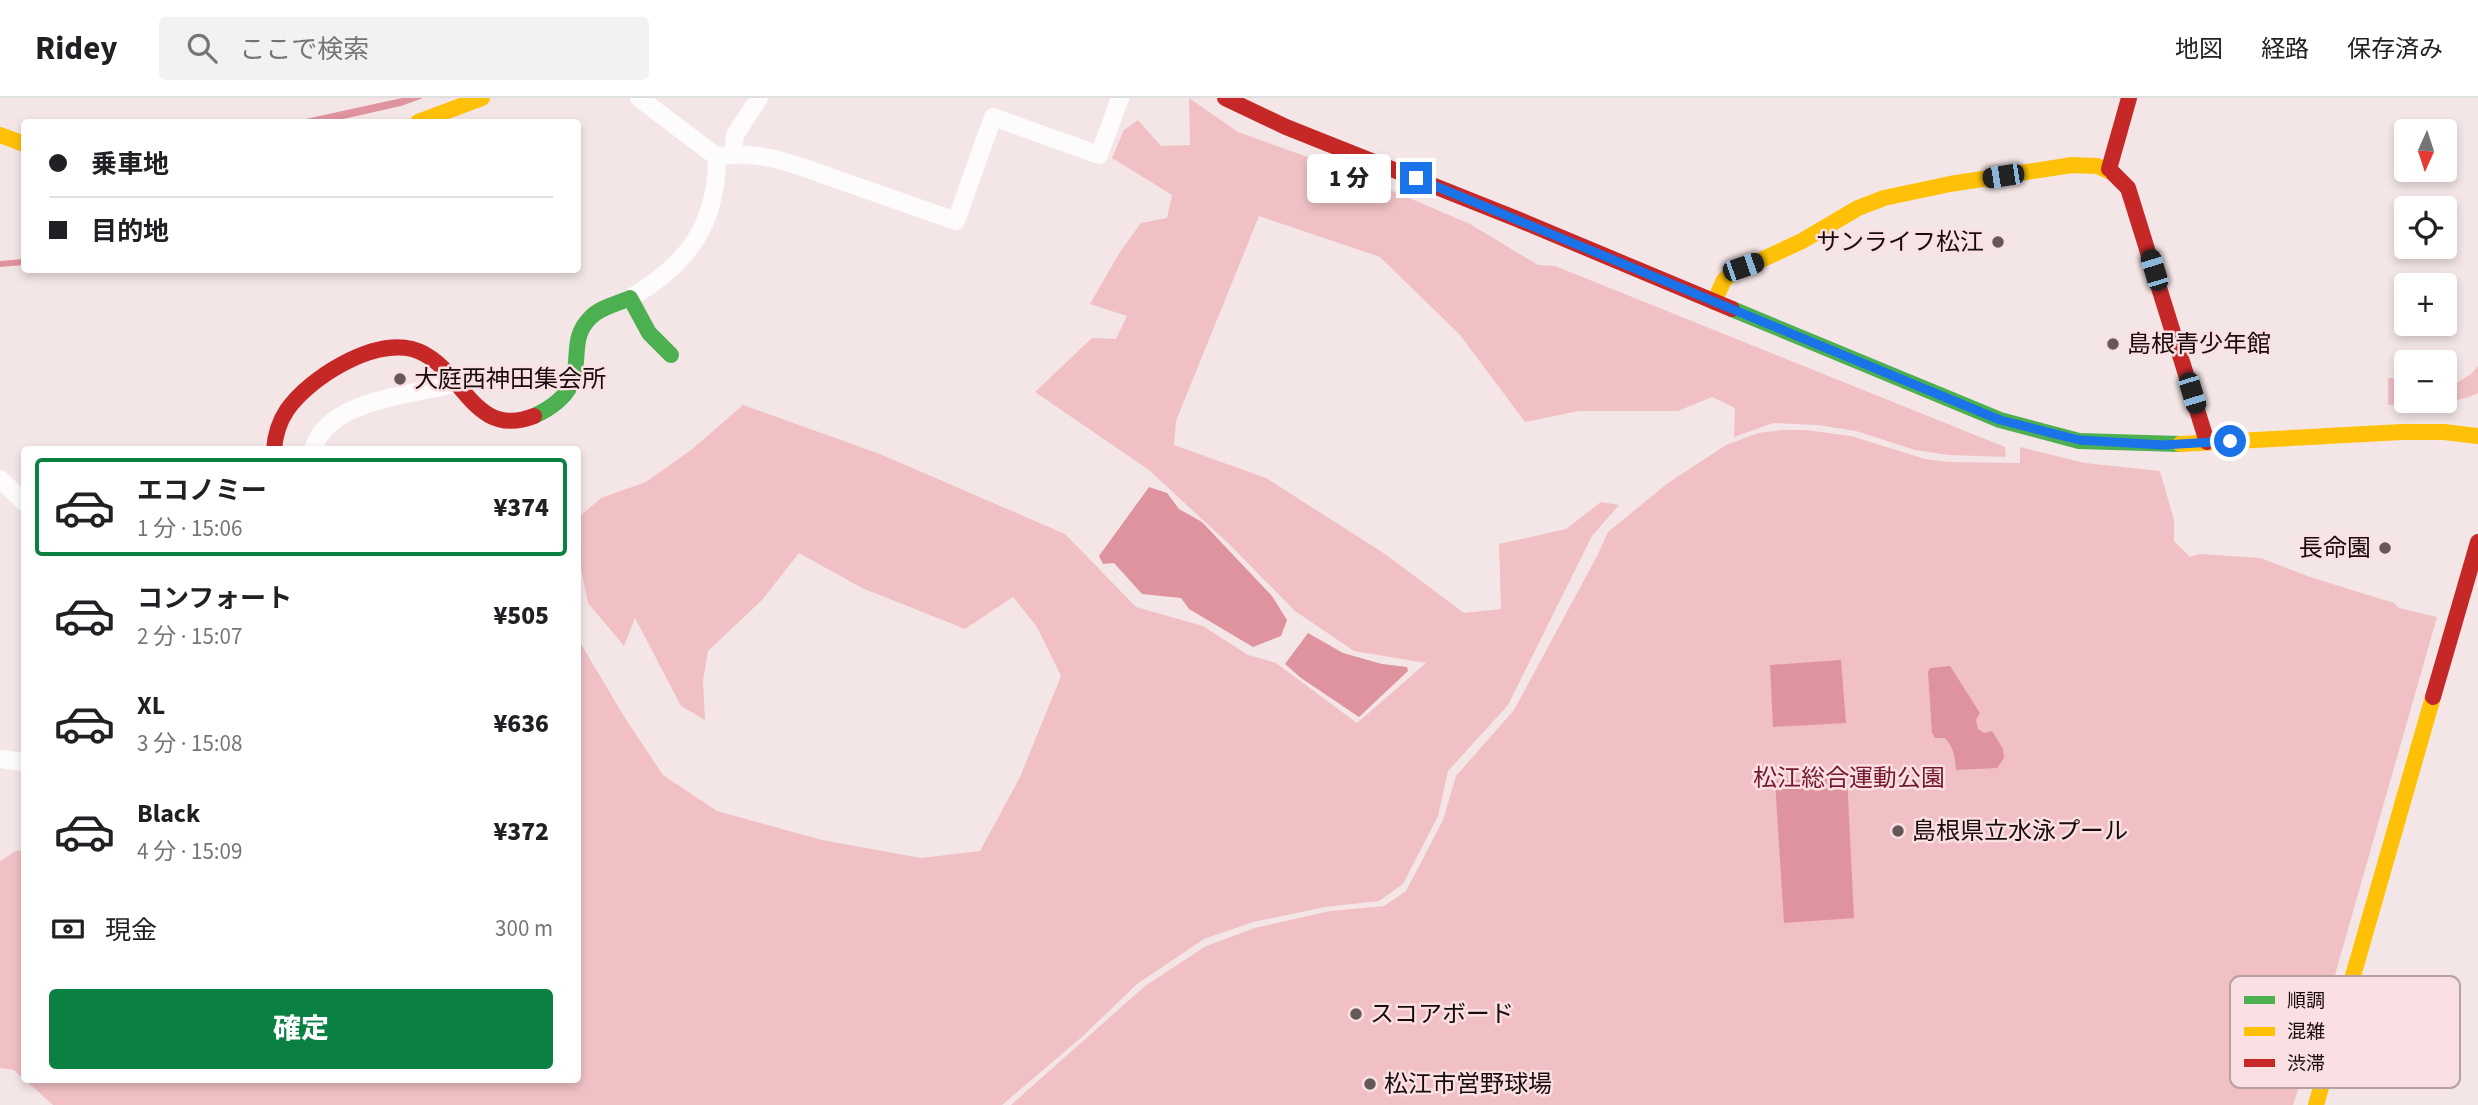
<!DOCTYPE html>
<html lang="ja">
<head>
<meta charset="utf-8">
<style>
	:root { --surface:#fff; --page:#f2f2f2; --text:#202124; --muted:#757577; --line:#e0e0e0; --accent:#0b8043 }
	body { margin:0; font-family:"Source Sans 3","Noto Sans JP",sans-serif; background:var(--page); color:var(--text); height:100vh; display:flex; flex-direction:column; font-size:26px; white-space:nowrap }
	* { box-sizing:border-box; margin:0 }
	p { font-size:23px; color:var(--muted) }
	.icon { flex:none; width:38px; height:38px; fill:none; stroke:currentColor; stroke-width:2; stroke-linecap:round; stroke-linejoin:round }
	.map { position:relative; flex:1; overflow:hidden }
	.sheet { position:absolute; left:21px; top:348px; width:560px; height:637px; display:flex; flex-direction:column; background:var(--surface); border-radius:7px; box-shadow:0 4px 10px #0003 }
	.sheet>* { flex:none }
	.guide { position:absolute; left:21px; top:21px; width:560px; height:154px; border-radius:7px; box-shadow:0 4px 10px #0003; display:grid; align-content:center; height:154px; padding:0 28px; background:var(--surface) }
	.needle { width:46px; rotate:183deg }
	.fabs { position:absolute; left:2394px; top:21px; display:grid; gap:14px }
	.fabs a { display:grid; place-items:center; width:63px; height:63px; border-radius:7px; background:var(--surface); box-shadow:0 4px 10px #0003; font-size:35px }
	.end { position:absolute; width:32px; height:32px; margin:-16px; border:9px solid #1a73e8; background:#fff; box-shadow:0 0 0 4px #fff }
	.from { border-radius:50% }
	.bubble { position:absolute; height:49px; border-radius:7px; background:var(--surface); box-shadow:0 4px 10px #0003; font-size:23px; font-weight:800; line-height:49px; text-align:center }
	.car { position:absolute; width:21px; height:42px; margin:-21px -10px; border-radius:9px; box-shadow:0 0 5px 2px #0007; background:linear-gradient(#222 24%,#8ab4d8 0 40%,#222 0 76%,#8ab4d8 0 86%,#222 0) }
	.guide b { display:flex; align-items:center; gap:24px; height:66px; font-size:26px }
	.guide b+b { border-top:2px solid var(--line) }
	.guide i { width:18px; height:18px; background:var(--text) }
	ul { padding:12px 0 0; list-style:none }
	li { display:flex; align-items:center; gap:21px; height:98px; margin:0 14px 10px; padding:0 14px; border:4px solid transparent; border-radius:7px }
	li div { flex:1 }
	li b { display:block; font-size:26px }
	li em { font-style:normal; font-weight:800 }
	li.on { border-color:var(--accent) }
	li>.icon { width:63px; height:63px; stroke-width:1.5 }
	.pay { display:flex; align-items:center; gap:18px; height:77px; padding:0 28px; font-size:26px }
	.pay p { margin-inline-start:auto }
	.action { display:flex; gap:14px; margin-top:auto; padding:14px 28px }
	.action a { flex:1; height:80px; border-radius:7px; background:var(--accent); color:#fff; font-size:28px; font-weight:800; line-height:80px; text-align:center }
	header { display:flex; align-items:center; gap:42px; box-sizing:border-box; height:98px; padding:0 35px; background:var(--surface); border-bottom:2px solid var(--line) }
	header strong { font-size:33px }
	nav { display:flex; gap:38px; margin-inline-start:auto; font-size:24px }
	.search { width:490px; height:63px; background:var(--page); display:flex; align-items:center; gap:18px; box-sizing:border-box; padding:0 24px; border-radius:7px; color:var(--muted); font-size:26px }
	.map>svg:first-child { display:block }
</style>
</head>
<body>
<header>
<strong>Ridey</strong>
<div class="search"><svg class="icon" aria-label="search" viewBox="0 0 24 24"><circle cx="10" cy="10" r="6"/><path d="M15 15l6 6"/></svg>ここで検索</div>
<nav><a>地図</a><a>経路</a><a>保存済み</a></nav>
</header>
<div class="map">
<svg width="2478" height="1007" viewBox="0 0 2478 1007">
	<rect width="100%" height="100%" fill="#f4e6e7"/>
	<!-- green -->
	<path fill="#f0c0c5" d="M1189,0l49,34 75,27 75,30 82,35 68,41 17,1 450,181 1,10 -57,-2 -34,-5 -59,-19 -38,-6 -45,-2 -39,14 1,-29 -23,-11 -34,14h-99l-54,11 -65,-87 -80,-78 -121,-41 -83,205 -2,24 92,33 119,76 79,59 37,-4 -2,-65 67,-15 35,-27 18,3 -27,31 -84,169 -60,66 -10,45 -35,68 -24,17 -54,6 -72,15 -49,17 -67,45 -54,52 -81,69h-949l-28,-25h553v-441l47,79 38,57 54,36 105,29 99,18 59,-7 40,-74 41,-101 -24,-49 -24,-30 -48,32 -103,-41 -63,-35 -37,47 -54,51 -5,30 2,39 -24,-14 -46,-88 -11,28 -36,-43 -10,-48v-37l23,-20 45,-16 45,-32 52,-45 137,49 185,80 71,73 67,19 45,29 28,8 81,60 69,-60 -72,-12 -59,-40 -65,-66 -81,-75 -114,-78 57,-54 24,1 11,-23 -37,-12 30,-52 21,-29 26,-5 5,-23 -60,-37 12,-28 14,-10 23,26 29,-1z
		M2478,268v27c-27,13 -61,10 -90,12v-27h8v24l49,-1v-11l26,-16z
		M1781,332h25l45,6 74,23 24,3 71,1v-16l65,16 75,8 14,49v21l16,16 9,-3 62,4 49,19 84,26 5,5 38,9 -102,358 -42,130h-1282l134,-119 61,-40 49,-18 53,-12 22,-5 54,-5 22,-15 37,-71 13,-44 58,-66 83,-154 11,-24 60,-49 58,-38 32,-12z
		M24,752v230l-10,-10 -14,-2v-207l16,-10z"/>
	<!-- water -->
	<path fill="#df939e" d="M402,0h21l-22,8 -71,16h-38z
		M1149,389l18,6 12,16 23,13 70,74 15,24 -6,16 -28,11 -64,-38 -8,-11 -39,-4 -28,-31 -11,1 -4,-8z
		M1308,535l35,20 39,11 25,3 1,4 -49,46 -58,-39 -16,-14z
		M1841,562l5,63 -73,4 -3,-62z
		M1950,568l30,47 -4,7 2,9 6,4 8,-2 11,18 1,9 -7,10 -41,2c-1,-14 -2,-21 -11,-32h-10l-3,-5 -4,-61 2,-4z
		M1847,679l7,141 -70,5 -9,-142z"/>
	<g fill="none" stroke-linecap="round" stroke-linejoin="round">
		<!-- stream -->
		<path stroke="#df939e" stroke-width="6" d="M0,166l24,-2"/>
		<!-- street -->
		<path stroke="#fdfbfb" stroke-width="18" d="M733,56l2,-19 24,-37
			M717,59c45,-10 94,14 136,28 34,12 69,24 103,36l37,-104 106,38 21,-57
			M630,200c57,-33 87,-73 87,-141l-78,-59
			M313,352c14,-52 103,-55 145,-67
			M0,381l24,23
			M0,661l24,3"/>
		<!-- fast -->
		<path stroke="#4caf50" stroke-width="16" d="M1732,211l268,111 79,21 101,3
			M534,318c67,-31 25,-69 57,-99 10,-10 26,-13 39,-19l19,35 22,22"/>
		<!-- slow -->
		<path stroke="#ffc107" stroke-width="16" d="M418,24l64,-24
			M0,37l24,9
			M1714,204l10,-22 7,-6 71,-33 56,-33 26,-10 66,-14 122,-19 25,1 16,7
			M2180,346l222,-12h42l34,4
			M2316,1007l117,-408"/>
		<!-- jam -->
		<path stroke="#c62828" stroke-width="16" d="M1225,0l61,29 231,92 215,90
			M2109,71l20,-71
			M2113,75l15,15 79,254
			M274,352c1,-15 5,-28 13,-40 22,-32 85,-71 125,-61 50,13 58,92 122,67
			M2433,599l45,-155"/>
	</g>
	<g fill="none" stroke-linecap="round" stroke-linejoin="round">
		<!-- route -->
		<path stroke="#1a73e8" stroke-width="9" d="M1416,80l584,242 79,20 84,5 67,-4"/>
	</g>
	<!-- markers -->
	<g fill="#655859" stroke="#fae0e2" stroke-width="2.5">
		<circle cx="1998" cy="144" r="7"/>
		<circle cx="2113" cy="246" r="7"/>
		<circle cx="400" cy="281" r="7"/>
		<circle cx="2385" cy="450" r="7"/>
		<circle cx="1898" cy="733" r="7"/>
		<circle cx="1356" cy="916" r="7"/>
		<circle cx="1370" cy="986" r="7"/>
	</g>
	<g text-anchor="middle" stroke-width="5" stroke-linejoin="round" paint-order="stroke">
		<!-- poi labels -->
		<g font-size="24" fill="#180b0c" stroke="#fae0e2" text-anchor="start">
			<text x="1984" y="152" text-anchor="end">サンライフ松江</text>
			<text x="2127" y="254">島根青少年館</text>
			<text x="414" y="289">大庭西神田集会所</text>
			<text x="2371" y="458" text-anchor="end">長命園</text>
			<text x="1912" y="741">島根県立水泳プール</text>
			<text x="1370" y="924">スコアボード</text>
			<text x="1384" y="994">松江市営野球場</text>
		</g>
		<!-- park labels -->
		<g font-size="24" fill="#75172f" stroke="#fae0e2">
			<text x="1849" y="688">松江総合運動公園</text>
		</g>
	</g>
	<!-- legend -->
	<rect x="2230" y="878" width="230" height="112" rx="10" fill="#fae0e2" stroke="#b6a0a2" stroke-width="2"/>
	<rect x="2244" y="898" width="31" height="8" fill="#4caf50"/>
	<rect x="2244" y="929" width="31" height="9" fill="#ffc107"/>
	<rect x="2244" y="961" width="31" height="8" fill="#c62828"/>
	<g font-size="19" fill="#180b0c">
		<text x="2287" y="909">順調</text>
		<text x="2287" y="940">混雑</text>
		<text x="2287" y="972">渋滞</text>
	</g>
</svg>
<div class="fabs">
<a><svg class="needle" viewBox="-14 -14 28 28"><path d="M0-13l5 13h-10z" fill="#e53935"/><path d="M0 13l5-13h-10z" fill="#757577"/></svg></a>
<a><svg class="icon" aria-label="locate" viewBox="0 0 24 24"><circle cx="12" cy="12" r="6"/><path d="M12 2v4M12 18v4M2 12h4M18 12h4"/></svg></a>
<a>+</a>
<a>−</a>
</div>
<i class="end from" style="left:2230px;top:343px"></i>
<i class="end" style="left:1416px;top:80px"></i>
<div class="bubble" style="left:1307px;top:56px;width:84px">1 分</div>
<i class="car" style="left:2003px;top:78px;rotate:261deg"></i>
<i class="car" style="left:1743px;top:169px;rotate:71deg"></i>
<i class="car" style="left:2154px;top:172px;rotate:343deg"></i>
<i class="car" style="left:2192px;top:295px;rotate:163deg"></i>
<div class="guide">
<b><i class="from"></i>乗車地</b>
<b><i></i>目的地</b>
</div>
<section class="sheet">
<ul>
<li class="on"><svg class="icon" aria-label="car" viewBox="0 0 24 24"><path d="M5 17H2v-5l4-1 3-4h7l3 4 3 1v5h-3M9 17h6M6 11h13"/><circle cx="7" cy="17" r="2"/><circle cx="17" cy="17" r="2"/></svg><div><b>エコノミー</b><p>1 分 · 15:06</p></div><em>¥374</em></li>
<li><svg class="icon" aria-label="car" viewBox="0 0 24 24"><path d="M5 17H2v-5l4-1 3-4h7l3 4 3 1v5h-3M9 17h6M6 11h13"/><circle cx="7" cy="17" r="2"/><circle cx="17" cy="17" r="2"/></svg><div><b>コンフォート</b><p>2 分 · 15:07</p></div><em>¥505</em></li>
<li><svg class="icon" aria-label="car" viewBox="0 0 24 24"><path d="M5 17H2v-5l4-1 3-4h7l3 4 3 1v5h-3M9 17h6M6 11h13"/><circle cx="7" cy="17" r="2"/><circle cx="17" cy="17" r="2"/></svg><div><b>XL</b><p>3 分 · 15:08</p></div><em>¥636</em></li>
<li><svg class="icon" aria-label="car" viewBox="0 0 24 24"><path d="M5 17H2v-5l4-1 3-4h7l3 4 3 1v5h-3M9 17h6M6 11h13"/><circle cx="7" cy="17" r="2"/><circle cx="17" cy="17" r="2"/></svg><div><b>Black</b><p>4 分 · 15:09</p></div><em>¥372</em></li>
</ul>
<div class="pay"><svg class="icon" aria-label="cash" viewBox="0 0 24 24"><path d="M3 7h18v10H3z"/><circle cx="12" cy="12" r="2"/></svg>現金<p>300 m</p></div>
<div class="action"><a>確定</a></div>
</section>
</div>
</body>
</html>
